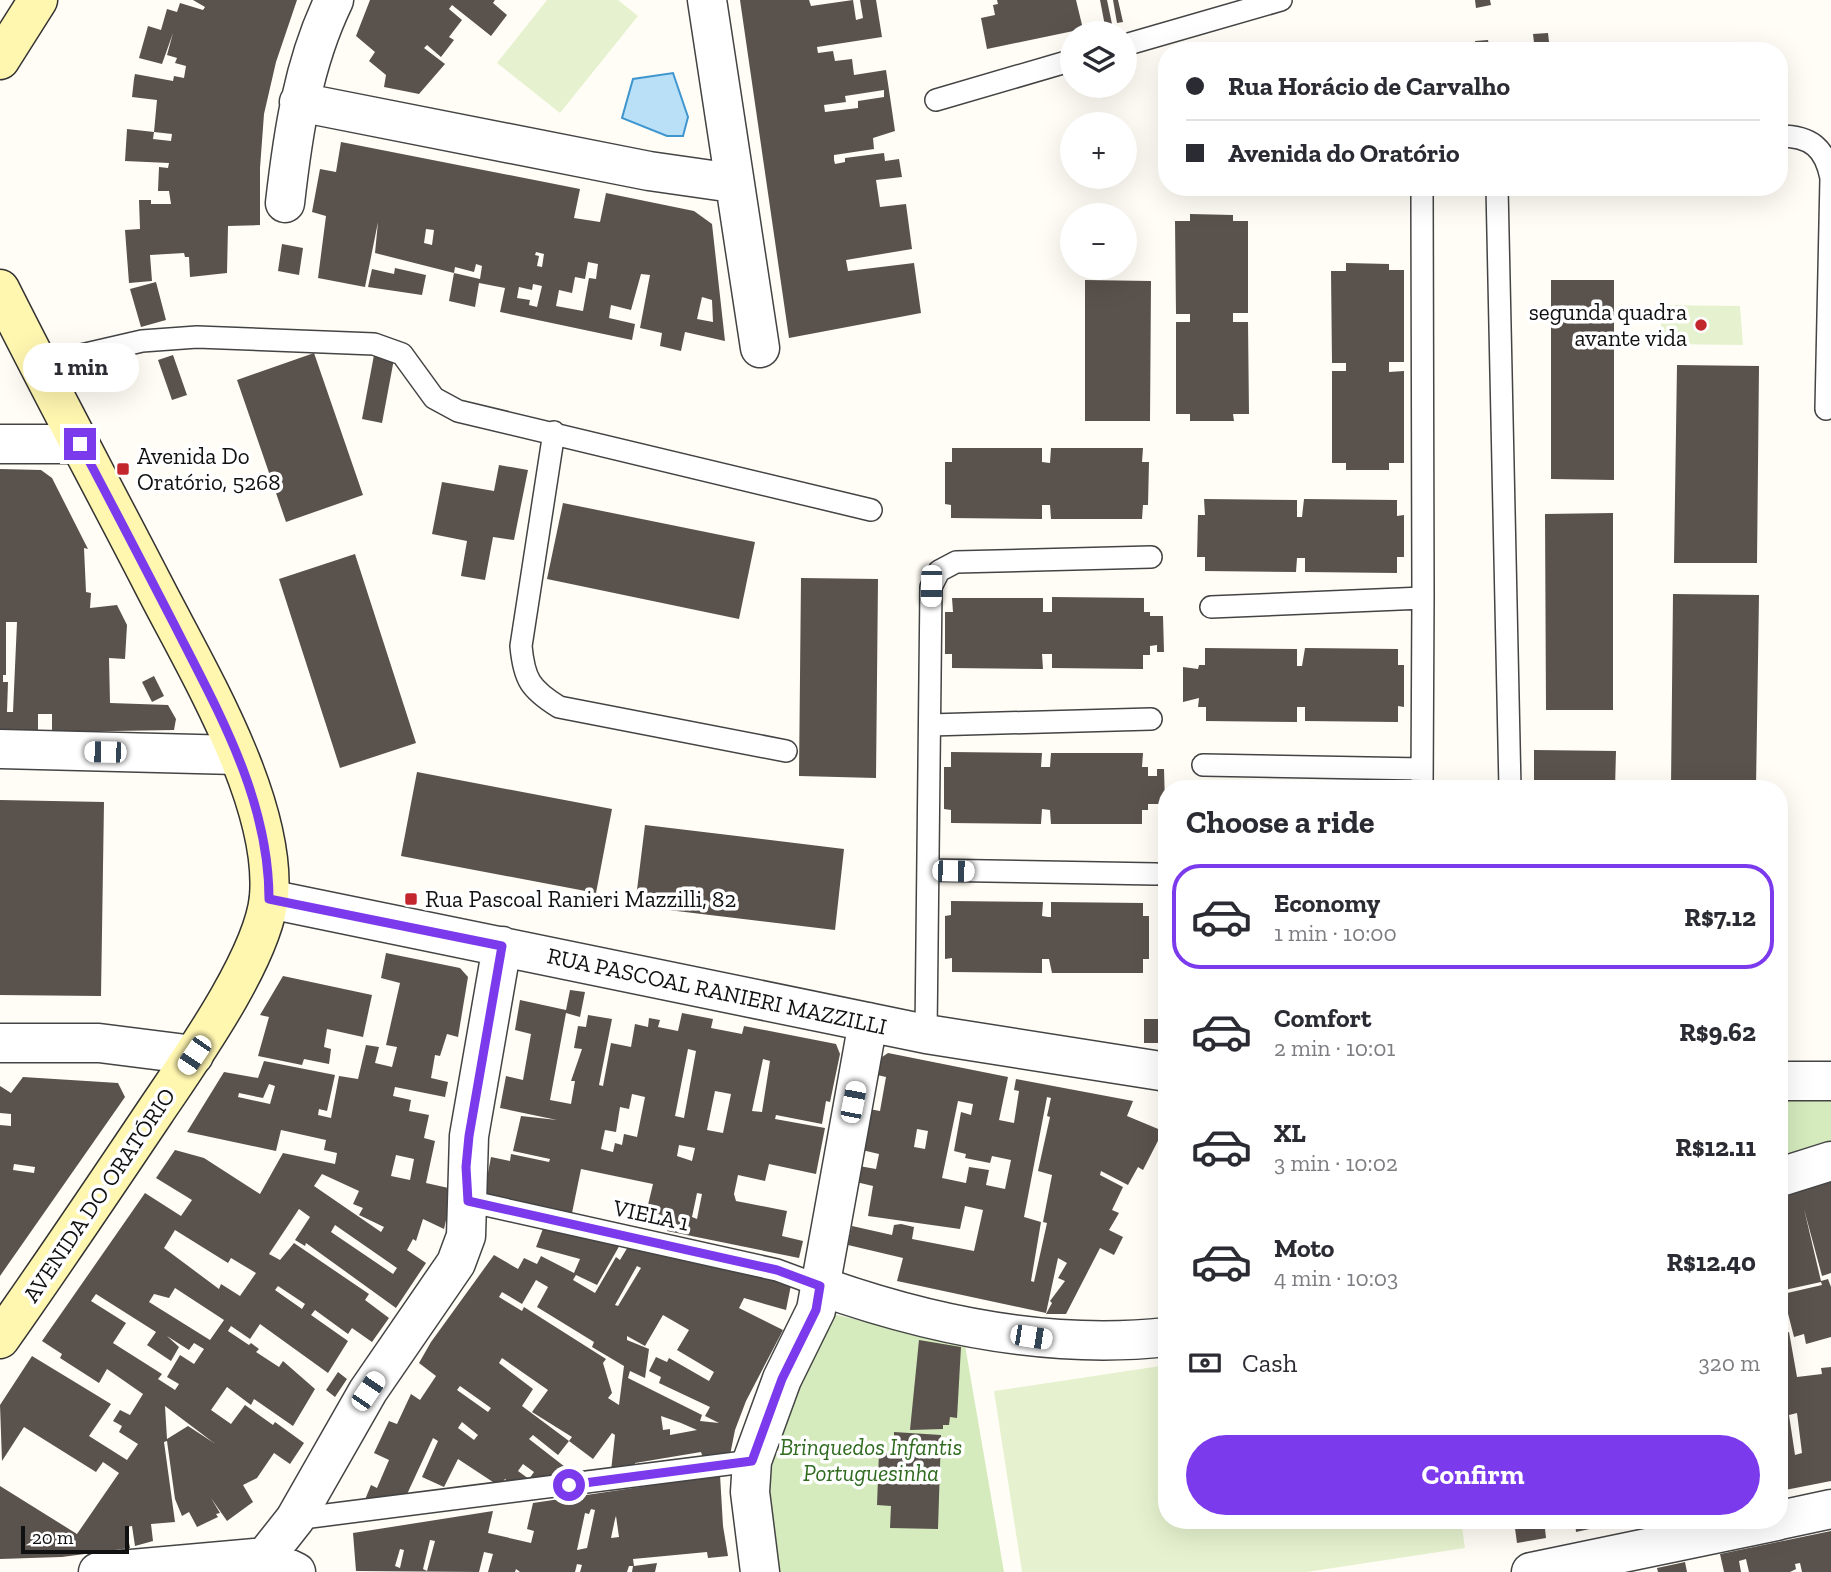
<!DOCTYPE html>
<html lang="en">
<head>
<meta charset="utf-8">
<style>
	:root { --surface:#fff; --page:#f2f2f3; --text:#2b2b33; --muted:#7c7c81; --line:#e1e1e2; --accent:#7c3aed }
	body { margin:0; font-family:"Zilla Slab",serif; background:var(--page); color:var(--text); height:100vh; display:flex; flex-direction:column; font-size:26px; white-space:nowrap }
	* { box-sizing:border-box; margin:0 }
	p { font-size:23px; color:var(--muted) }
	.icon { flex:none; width:38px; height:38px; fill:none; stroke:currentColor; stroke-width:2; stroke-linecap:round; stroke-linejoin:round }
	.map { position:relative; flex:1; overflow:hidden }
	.panel { position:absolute; left:1158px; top:780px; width:630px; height:749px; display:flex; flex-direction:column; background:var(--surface); border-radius:28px; box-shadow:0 7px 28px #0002 }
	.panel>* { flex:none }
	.guide { position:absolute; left:1158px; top:42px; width:630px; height:154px; border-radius:28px; box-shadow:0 7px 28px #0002; display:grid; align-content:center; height:154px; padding:0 28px; background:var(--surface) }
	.controls { position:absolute; left:1060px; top:21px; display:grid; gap:14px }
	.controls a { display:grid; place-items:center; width:77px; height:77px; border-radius:50%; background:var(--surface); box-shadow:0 7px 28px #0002; font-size:35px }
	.scale { position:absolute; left:21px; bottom:18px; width:108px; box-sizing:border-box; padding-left:7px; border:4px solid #111; border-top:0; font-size:19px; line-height:24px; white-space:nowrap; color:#111; -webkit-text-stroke:5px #fff; paint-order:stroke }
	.end { position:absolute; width:32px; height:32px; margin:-16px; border:9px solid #7c3aed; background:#fff; box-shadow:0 0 0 4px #fff }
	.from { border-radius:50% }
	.bubble { position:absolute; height:49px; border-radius:24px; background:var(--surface); box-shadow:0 7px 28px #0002; font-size:23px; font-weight:700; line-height:49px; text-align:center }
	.car { position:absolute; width:21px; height:42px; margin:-21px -10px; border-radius:9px; box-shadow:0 0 5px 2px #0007; background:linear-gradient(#fff 24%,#345 0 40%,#fff 0 76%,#345 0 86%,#fff 0) }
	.guide b { display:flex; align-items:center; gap:24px; height:66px; font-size:26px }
	.guide b+b { border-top:2px solid var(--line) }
	.guide i { width:18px; height:18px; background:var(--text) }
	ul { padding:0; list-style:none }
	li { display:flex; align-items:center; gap:21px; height:105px; margin:0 14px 10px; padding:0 14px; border:4px solid transparent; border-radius:28px }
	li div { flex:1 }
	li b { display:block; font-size:26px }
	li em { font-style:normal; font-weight:700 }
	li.active { border-color:var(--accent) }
	li>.icon { width:63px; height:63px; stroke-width:1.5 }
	h2 { padding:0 28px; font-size:32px; line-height:84px }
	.pay { display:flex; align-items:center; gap:18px; height:77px; padding:0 28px; font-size:26px }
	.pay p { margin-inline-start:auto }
	.action { display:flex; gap:14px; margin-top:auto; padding:14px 28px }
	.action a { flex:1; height:80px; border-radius:42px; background:var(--accent); color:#fff; font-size:28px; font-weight:700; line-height:80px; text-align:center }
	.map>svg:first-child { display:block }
</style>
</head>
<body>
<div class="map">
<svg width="1831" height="1572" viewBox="0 0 1831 1572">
	<rect width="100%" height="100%" fill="#fffdf5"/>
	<!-- green -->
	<path fill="#d5ebbd" d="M1780,1095l51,1v45l-51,22z
		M816,1310l149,35 39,227h-244l-8,-64z"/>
	<!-- pitch -->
	<path fill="#e6f2cf" d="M547,0h71l20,16 -78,97 -63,-50z
		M1660,305l80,1 3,39 -81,-1z
		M1167,1365v156h294l4,27 -158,24h-285l-28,-181z"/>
	<!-- water -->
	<path fill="#b9e0f7" stroke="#3f96cf" stroke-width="2" d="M673,73l15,44 -5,19h-16l-45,-18 11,-39z"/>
	<!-- building -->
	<path fill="#5a524d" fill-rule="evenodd" d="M193,0h104l-21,62 -12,52 -4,54v57l-32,1 -1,47 -37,4 -1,-20h-4l-1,-4 -34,2 2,26 -23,2 -4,-53 15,-1 -1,-29h12v4h20l-2,-13h-11l1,-24 9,1 1,-5 -44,-2 2,-32 27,3 -1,7 18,2 1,-7 -18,-2 3,-32 -25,-3 2,-18 1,-5 38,7 1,-5 10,2 2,-12 -11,-3 2,-5 -10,-3 6,-22 -11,31 -23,-6 9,-32 13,4 6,-21 10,3 3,-9 23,7 2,-3z
		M370,0h125l-2,3 14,12 -16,21 -39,-31 -3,4 13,11 -13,17 5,3 -13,17 -14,-12 -3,3 21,16 -26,30 -35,-7 2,-12 -17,-14 6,-9 -19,-16z
		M740,0h69l2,6 42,-6 3,20 7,-2 -3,-18h16l6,37 -65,10 1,6 15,-2 2,10 17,-2 2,16 32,-5 9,61 -22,7 1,11 -40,6v5l1,4 10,-2v-4l39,-5 1,8 14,-2 3,18 -26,3 4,27 26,-3 6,45 -66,11 2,11 66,-8 7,50 -132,25zM884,90v7l-26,4v7l-33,4 -1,-7 22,-3 -1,-6z
		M997,0h79l7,29 -96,20 -6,-31 14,-3 -2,-10 5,-1z
		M1100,0h7l5,24 -7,2z
		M1113,0h5l5,22 -6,1z
		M1475,0h15l1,5 -15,3z
		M1548,33l2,18h-15l-2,-17z
		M1488,40l2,11h-14l-1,-10z
		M341,142l239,47 -6,29 26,4 6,-29 88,18 18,13 13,117 -40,-9 -4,19 -21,-5 2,-13 -22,-5 10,-53 -9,-1 -10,36 -20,-5 -2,13 26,6 -3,16 -132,-28 5,-24 -26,-5 -4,24 -26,-6 5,-28 26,6 2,-13 -6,-2 -2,8 -19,-5 -1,6 -79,-20 3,-31 -13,65 -47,-9 8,-62 -14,-4 8,-43 16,3zM426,229l8,1 -2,15 -8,-2zM536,252l8,2 -2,13 -5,-1 2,-10 -4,-1zM588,262l10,2 -2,15 -7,-1 -6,33 -27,-5 3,-16 13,3 3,-16 10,2zM533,284l9,2 -5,21 -8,-2 1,-5 -13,-2 2,-11 13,3zM702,297l10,3 1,22 -16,-3z
		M1190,214l43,1v6h15v92h-15v9h15l1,92h-16l1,7h-44v-7h-14v-92h14v-8h-14l-1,-93h15z
		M282,244l21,4 -4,27 -21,-4z
		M1346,263l43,1v6h15v92h-15v10l15,-1v92h-15v7h-43v-7h-14v-92h14v-8h-14l-1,-92h15z
		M395,268l31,7 -4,20 -54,-8 4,-18 22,5z
		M1085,280l66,1 -1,140h-65z
		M1551,280h63v200l-63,-1z
		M156,282l10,38 -25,7 -11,-38z
		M314,353l49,142 -77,27 -49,-142z
		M173,355l14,40 -15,5 -14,-40z
		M374,355l20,4 -12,64 -20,-4z
		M1677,365l82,1 -2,197h-83z
		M952,448h90v14l8,1 1,-15h92l-1,14h7l-1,43h-5l-1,14h-91l-1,-14h-8v14l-91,-1v-13l-6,-1v-42h7z
		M499,465l29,5 -14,70 -21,-3 -8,43 -24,-4 6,-35 -35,-7 10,-52 52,9z
		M0,469l41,1 11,8 36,71 -4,-1 2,44 5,1 -1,15 27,-3 10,20 -2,34 -16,-1 1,45 58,2 8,14 -2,11 -122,2v-18h-14v18l-38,-1zM6,622h11l-4,90h-6l1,-30h-5v-7h3z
		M1204,499l93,1v17h5l2,-18 93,1v16l7,-1v42h-7v16l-92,-1v-14h-8l-1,14 -91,-1v-14h-8l1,-42h7z
		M563,503l192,39 -16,77 -192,-40z
		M1613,513v197h-67l-1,-196z
		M355,554l61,189 -76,25 -61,-189z
		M801,578l77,1 -2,199 -77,-2z
		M1673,594l86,1 -3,192h-85z
		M1052,597l92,1v14h6v4h13l1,36h-7v-7l-7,1v9h-7v14l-91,-1v-14h-10l1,15 -91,-1v-14h-7v-42h8l-1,-14h91v14h9z
		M1205,648l92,1v17h5l3,-18 93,1v16h6v42l-6,-1v16l-93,-1v-14h-8v15l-91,-1v-14h-8l1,-9 -16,4v-35l15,2 1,-4h6z
		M154,676l10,20 -12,6 -10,-20z
		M1534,750l82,1 -1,38h-81z
		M951,752l91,1 -1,14h9l1,-14h92l-1,14h6v9h9v-7h7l1,35h-17v6h-6v14h-91l-1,-14 -8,-1 -1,15 -90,-1v-13l-7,-1v-42h7z
		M417,772l195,37 -16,84 -195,-37z
		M0,800l104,2 -3,194 -101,-1z
		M645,825l199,24 -9,81 -200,-24z
		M951,901l92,1 -1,14 6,1h3v-15l92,1v13h6v43h-6v14h-91l-3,-14h-7v14l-90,-1v-14l-7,1v-43l6,-1z
		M386,953l74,15 8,9 -10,60 -11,-3 -7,22 -5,-1 -4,23 17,4 -3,15 -50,-10 -2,9 18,4 -2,11 20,4 -5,23 11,3 -9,42 27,6 -9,40 -21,-10 -7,22 -3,-2 -6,11 19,13 -30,45 -90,-65 -1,3 -10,-6 15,-23 -11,-8 -30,45 11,6 14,-17 75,51 -4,6 24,18 -17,24 -20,-14 -4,6 -33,-24 -4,5 37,26 -20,32 -68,-49 -10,15 -19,-13 -3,5 21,14 2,-2 8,6 -3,3 23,15 4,-6 32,28 -22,37 -39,-27 -3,6 -24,-18 -16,23 20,14 14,-19 28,20 2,-3 29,21 -14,21 -16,-11 -17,25 -14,7 10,17 -26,19 -16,-23 9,15 -4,1 2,3 -21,10 -8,-15 -7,4 -7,-17 -8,-58 -3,1 11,80 -24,2 2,17 -18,5 -3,-20 -6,1 4,21 -68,9 -62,2v-73l77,48 42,-61 -16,-11 -7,10 -72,-45 -22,34 -2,-56 32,-49 79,48 -22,32 38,24 11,-16 -19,-12 3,-6 -9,-5 7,-11 10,5 13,-21 -36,-25 -8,14 -39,-25 2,-4 -20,-13 103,-148 36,23 11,-16 -36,-22 19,-28 29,8 56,36 23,-41 52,11 2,-11 -13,-3 2,-10 -45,-10 -5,21 -89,-19 37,-60 34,6 6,-17 71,14 -8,36 -8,-2 -1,6 13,3 8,-42 19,3 8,-34 13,2 -4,16 17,4 5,-20 -11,-2 14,-62 -19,-5zM269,1084l6,2 -5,18 -32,-7 1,-4 24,5zM396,1155l18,4 -4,21 -19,-4zM322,1174l37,17 -6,13 10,4 -4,7 25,12 -3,5 -67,-46zM335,1225l62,43 -4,6 -62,-42zM175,1230l53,33 3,-5 25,15 -16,23 -19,-12 -2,5 -55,-41zM278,1286l27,18 -3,5 -27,-19zM175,1288l49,32 -14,20 -61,-38 5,-8 15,4zM96,1294l60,38 -9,13 24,16 8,-14 -12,-11 22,14 5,-7 10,6 -10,15 -14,-9 -13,22 12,7 -4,6 -17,-11 4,-5 -49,-31 13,-20 -35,-22zM165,1406l49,37 -26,-17 -21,13z
		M283,976l89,19 -9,42 -36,-8 -3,18 7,2 -2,15 -25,-5 -2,6 -44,-9 11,-39 -9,-2z
		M570,990l15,2 -5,25 -14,-4 -16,87 21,4 4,-23h-4l11,-32 -8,-1 4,-22 8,1 2,-12 24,4 -13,66 4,1 8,-43 20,4 4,-23 13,3 1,-9 11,2 -2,7 20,4 4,-18 31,6 -2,9 31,6 2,-8 92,18 4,10 -10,48 -4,-1 -4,23 -46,-9 -1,4 50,9 -9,46 -47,-10 -4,17 -27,-6 -4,19 2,7 51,10 -5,25 21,5 -4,17 -132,-27 3,-12 -23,-10 6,-25 -72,-15 -9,44 -88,-19 7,-37 19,4 1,-7 38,8 1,-3 -37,-8 8,-35 36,4 -57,-12 6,-32 17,4 8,-46 -16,-4 5,-30 46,10zM688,1049l8,2 -12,67 -9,-2zM763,1059l7,2 -8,51 -10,-1zM715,1091l16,3 -8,39 -16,-3zM632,1094l13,3 -8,40 -13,-3 -2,11 -7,-2 -2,9 -12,-3 4,-19 11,2 4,-25 9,2zM679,1145l16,3 -3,13 -15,-5zM697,1193l5,1 -5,25 -5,-2z
		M1144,1019h23v24h-23z
		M888,1053l120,24 -9,43 15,3 5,-32 -5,-1 2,-11 117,22 -6,15 36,15 -20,39 -5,-3 -10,18 -27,-14 -1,4 23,12 -11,23 7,3 -10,17 14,7 -9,18 -14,-7 -34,66h-20l6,-11 -2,-2 15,-20 -7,-3 9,-15 -9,-5 -12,55 -149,-32 6,-23 -55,-13 4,-19 40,9 2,-10 7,-1 13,3 -2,12 62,12 9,-41 -18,-4 -5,23 -92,-13 5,-30 -17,-4 3,-16 17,3 3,-15 -17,-4 7,-41 11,2 6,-34 -9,-2 5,-18zM1047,1097l4,1 -4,18 3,1 -12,54 14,4 -9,47 4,1 -13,59 -3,-1 10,-59 -17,-5zM958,1101l15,3 -2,11 -10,-3 -7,39 12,3 -1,4 25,5 2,-7 19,4 -6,29 -19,-4 3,-15 -20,-3 -3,16 -24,-5zM917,1129l11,2 -3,18 -11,-2z
		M23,1077l95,6 7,14 -125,179v-151l11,1v-12l-11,-1v-27l11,7zM14,1164l21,3 -1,6 -21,-3z
		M1831,1179v94l-9,3 -18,-67 17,72 7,-2 3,8v50l-25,7 -2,-10 -10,3 -11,-43 39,-9 -1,-3 -41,9v-93z
		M544,1226l77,17 -24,42 -21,-10 -3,5 22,13 21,-36 4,3 9,-15 163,35 -6,30 -42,-12 -5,10 44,22 -37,71 -11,29 -5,25 -27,3 -2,-6 -66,11v6l-24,2 4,-36 -3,-2 -19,26 -24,-18 3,-4 -40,-25 16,-22 -46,-32 -3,5 34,26 -11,17 47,35 -11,14 -25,-20 -4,4 49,38 -63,10 -10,-8 -6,7 -41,-27 -14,28 -22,-10 16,-36 -5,-3 -31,67 -42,7 11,-27 6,3 12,-28 -15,-7 15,-32 8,3 14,-30 9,6 16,-24 -17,-13 12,-21 63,-87 24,14 6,-11 13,6 4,-8 33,17 6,-14 -44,-12zM637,1266l4,2 -23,38 -3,-1zM536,1280l12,7 -11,20 57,35 -2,5 32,19 -5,39 -11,-7 4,-5 -9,-30 3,-4 -82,-52 -2,4 -23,-14 3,-5 20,12zM663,1315l26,15 -12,20 37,22 -5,9 -40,-23 -2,4 -11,-5 -7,14 12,6 -2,6 51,24 -5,9 14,7 -19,-2 2,-6 -74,-37 2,-7 15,7 4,-29 -22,-9v-4l18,10zM460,1386l31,22 -3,4 -31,-22zM661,1416l20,7 16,7 -27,5v-6l-7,1zM462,1422l16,13 -4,5 -16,-12zM523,1464l11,8 -5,7 -11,-8z
		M1789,1332l8,45 25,-3 -1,-6 10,-1v114l-51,10v-156zM1797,1413l5,40 -7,2 -6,-40z
		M919,1340l42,7 -4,71 -7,-1 -1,8h-6v4l-33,1z
		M338,1372l9,7 -12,18 -9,-7z
		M894,1432l47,3 -3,94 -48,-1 1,-22 -14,-1 2,-53 15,1z
		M720,1475l3,51 5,30 -20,2 -1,-6 -74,7 1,7 23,-3 -2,9h-23l1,-6h-4l-2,6h-47l2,-7 -5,-1 -2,8h-55l-4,-3 -1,3h-27l5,-18 -9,-2 -5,20 -123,-1 -3,-38 140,-22 -5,22 43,10 3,-12 -7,-2 6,-26zM591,1509l4,1 -8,38 -10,2 8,-37 4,1zM616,1516l3,21 -8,1 4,-19zM430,1540l5,1 -8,30 -4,-2zM400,1549l4,1 -4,18 -5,-2z
		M1514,1521h46l1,6 -16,2 1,9 -29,5z
		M1575,1521h28v5l-27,6z
		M1831,1531v41h-29l-2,-9 -5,1 1,5 -6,3h-41l-3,-13 -7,2 2,11h-17l-4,-18z
		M1685,1562l2,10h-29l-1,-4z"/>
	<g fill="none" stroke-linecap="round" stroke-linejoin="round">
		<defs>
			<path id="service" d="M1125,45l156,-45
				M936,100l137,-40
				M1780,136c31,0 45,12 51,42l-5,231
				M1422,187l1,411
				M1497,187l13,602
				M38,365l104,-24 55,-4 177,7 28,10 32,44 24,13 413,99
				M554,432l-33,214c3,33 9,43 38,61l227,44
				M1211,607l212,-9 -1,191
				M930,725l221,-6
				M1203,765l219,4
				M928,870l228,4
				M926,1034l5,-447 8,-16 17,-9 195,-5
				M468,1201l309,69 43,16
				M295,1519l457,-58"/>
			<path id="minor" d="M707,0l53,348
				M299,102l350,69 84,12
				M285,203c8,-70 18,-139 49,-203
				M0,444h80
				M0,749l236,6
				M269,899l657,135 241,38
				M0,1043h99l95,12
				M1780,1081h51
				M1780,1177l51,-16
				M820,1286c110,39 230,64 347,51
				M1780,1520l51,-11
				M265,1557l30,-38 73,-128 88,-128 10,-27 3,-100 33,-190
				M98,1572l167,-15 31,15
				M760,1572l-10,-80 2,-31 30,-82 34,-69 52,-288
				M1531,1572l246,-51"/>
			<path id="secondary" d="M0,60l38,-60
				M0,289c50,100 103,198 154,297 43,84 123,215 115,311 -6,61 -79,163 -114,215 -51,76 -102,152 -155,227"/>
		</defs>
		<!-- service casing -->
		<use href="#service" stroke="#444" stroke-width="24"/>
		<!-- minor casing -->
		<use href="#minor" stroke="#444" stroke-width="41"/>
		<!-- secondary casing -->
		<use href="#secondary" stroke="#333" stroke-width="41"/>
		<!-- service -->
		<use href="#service" stroke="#fff" stroke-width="21"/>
		<!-- minor -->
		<use href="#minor" stroke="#fff" stroke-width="38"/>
		<!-- secondary -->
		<use href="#secondary" stroke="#fff6b0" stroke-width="38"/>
	</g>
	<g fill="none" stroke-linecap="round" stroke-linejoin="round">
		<!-- route -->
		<path stroke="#7c3aed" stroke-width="9" d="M80,444c32,60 63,120 94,180 44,87 95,175 95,275l233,47 -33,190 -3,31 2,34 309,69 43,16 -4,24 -34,69 -30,82 -183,24"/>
	</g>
	<!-- markers -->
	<g fill="#c4262e" stroke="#fff" stroke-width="2.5">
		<circle cx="1701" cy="325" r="7"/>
		<rect x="116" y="462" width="14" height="14" rx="3.5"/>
		<rect x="404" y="892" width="14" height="14" rx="3.5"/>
	</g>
	<g text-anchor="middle" stroke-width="7" stroke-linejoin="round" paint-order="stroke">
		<!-- poi labels -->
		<g font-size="23" fill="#111" stroke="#fff" text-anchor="start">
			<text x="1687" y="320" text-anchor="end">segunda quadra<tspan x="1687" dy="26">avante vida</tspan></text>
			<text x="137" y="464">Avenida Do<tspan x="137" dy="26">Oratório, 5268</tspan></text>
			<text x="425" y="907">Rua Pascoal Ranieri Mazzilli, 82</text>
		</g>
		<!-- street labels -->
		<g font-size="23" fill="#111" stroke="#fff">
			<text transform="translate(717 991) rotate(12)" y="8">RUA PASCOAL RANIERI MAZZILLI</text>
			<text transform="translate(99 1195) rotate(-56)" y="8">AVENIDA DO ORATÓRIO</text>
			<text transform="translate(651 1215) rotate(12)" y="8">VIELA 1</text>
		</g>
		<!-- park labels -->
		<g font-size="23" font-style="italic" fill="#2f6b1f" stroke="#fff">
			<text x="871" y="1455">Brinquedos Infantis<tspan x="871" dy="26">Portuguesinha</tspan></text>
		</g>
	</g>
</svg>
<div class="controls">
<a><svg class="icon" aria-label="layers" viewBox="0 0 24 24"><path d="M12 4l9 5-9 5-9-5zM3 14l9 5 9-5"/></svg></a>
<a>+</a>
<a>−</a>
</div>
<div class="scale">20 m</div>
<i class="end from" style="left:569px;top:1485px"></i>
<i class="end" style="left:80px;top:444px"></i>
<div class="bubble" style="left:23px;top:343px;width:116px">1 min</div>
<i class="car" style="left:931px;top:586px;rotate:181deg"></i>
<i class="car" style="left:105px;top:752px;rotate:271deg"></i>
<i class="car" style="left:953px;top:871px;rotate:91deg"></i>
<i class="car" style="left:194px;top:1055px;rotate:214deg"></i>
<i class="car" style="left:853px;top:1102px;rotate:11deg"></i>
<i class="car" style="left:1031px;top:1337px;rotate:99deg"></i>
<i class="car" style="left:368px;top:1391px;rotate:34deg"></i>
<div class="guide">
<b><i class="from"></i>Rua Horácio de Carvalho</b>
<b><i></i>Avenida do Oratório</b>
</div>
<section class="panel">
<h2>Choose a ride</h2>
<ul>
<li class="active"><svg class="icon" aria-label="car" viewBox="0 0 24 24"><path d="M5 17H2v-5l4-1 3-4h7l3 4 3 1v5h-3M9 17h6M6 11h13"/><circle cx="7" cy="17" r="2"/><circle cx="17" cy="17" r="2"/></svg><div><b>Economy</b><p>1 min · 10:00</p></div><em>R$7.12</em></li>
<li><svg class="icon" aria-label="car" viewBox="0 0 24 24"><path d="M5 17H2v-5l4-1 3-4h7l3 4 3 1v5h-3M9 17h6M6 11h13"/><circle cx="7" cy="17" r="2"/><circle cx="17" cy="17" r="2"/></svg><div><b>Comfort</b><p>2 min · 10:01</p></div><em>R$9.62</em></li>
<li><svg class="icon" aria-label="car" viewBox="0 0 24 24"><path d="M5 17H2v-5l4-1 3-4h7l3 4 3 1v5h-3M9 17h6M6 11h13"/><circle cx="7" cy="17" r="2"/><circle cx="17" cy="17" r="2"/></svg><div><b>XL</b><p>3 min · 10:02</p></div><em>R$12.11</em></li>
<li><svg class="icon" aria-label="car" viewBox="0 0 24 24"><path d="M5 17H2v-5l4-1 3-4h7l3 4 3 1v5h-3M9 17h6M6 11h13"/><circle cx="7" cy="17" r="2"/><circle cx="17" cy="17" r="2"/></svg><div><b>Moto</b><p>4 min · 10:03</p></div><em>R$12.40</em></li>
</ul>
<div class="pay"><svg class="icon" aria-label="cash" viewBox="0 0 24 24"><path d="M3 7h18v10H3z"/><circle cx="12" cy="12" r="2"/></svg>Cash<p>320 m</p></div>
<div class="action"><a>Confirm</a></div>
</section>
</div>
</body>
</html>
